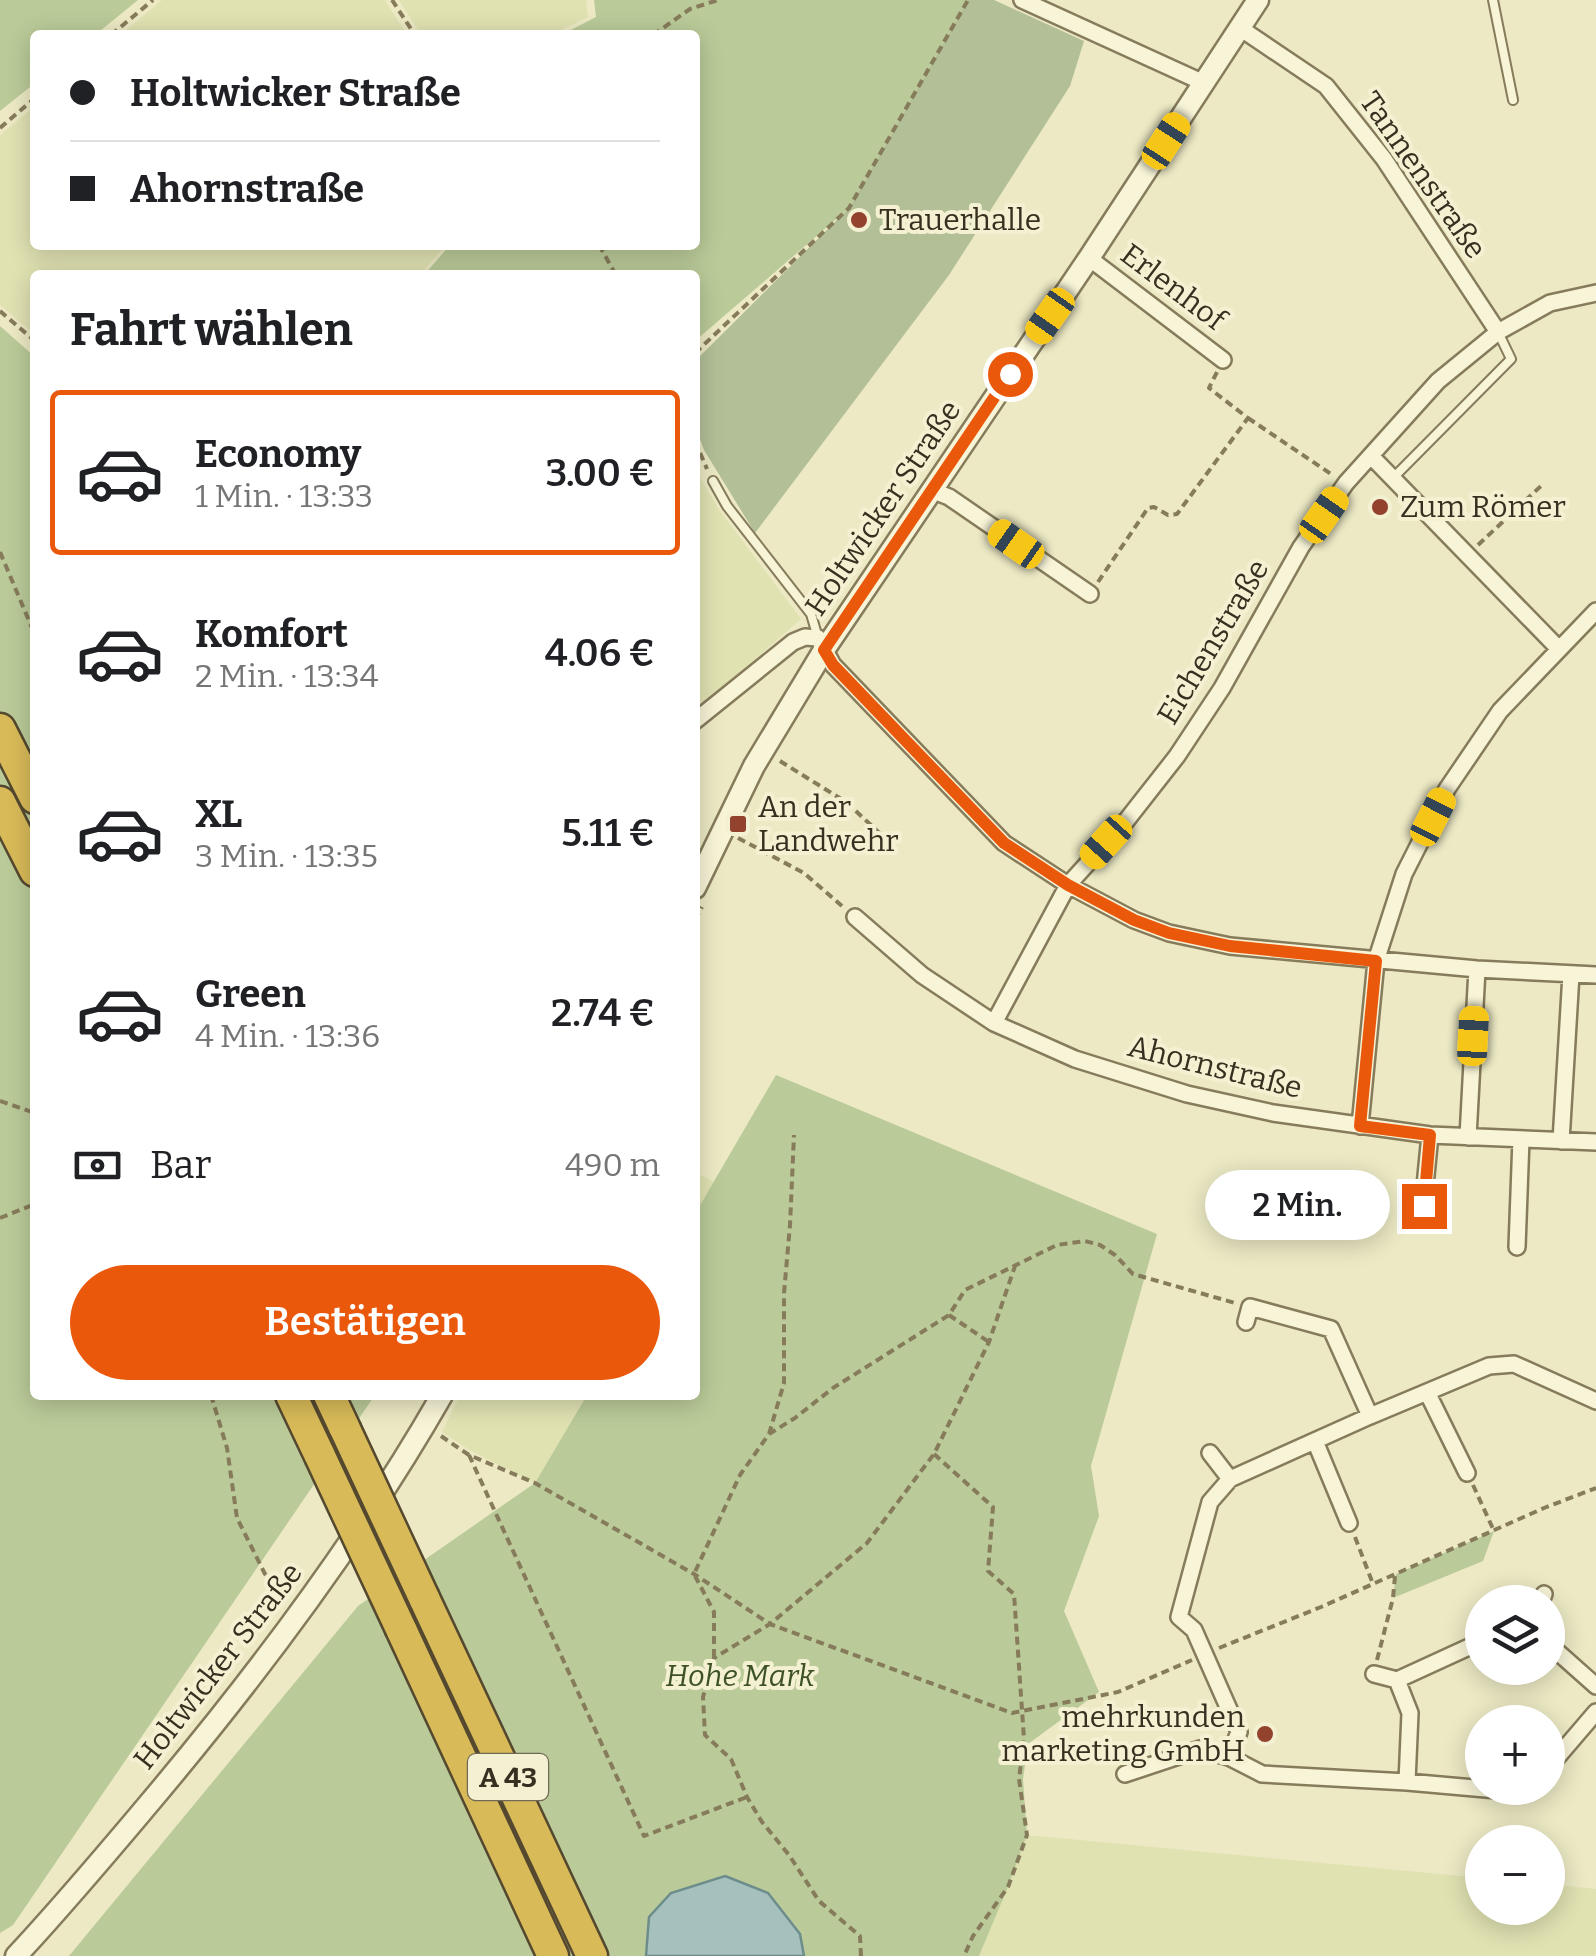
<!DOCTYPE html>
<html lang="de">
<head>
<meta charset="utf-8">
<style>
	:root { --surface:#fff; --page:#f6f6f6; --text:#202124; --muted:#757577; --line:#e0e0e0; --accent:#ea580c }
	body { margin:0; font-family:Bitter,serif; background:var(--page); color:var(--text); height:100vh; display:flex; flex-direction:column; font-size:38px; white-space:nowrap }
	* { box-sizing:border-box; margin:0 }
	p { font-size:32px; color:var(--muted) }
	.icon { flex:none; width:55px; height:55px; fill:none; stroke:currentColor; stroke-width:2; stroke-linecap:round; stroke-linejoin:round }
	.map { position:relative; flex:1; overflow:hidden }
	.side { position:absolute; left:30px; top:270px; width:670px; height:1130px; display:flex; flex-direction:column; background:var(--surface); border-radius:10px; box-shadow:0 5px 25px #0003 }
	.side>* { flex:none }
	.guide { position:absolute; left:30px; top:30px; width:670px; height:220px; border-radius:10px; box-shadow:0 5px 25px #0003; display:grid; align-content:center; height:220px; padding:0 40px; background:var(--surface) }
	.tools { position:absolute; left:1465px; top:1585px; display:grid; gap:20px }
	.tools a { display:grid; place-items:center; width:100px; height:100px; border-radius:50%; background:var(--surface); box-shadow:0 5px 25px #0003; font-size:50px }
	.end { position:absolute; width:45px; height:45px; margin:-22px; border:12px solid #ea580c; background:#fff; box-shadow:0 0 0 5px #fff }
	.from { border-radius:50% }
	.bubble { position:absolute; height:70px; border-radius:35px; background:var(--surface); box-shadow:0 5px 25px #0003; font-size:32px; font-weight:600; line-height:70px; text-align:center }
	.car { position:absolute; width:30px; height:60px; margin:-30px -15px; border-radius:12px; box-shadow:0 0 8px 2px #0007; background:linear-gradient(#f5c518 24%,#345 0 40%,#f5c518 0 76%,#345 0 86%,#f5c518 0) }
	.guide b { display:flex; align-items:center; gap:35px; height:95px; font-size:38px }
	.guide b+b { border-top:2px solid var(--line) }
	.guide i { width:25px; height:25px; background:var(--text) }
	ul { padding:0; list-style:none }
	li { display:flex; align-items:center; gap:30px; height:165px; margin:0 20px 15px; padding:0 20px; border:5px solid transparent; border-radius:10px }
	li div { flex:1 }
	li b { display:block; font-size:38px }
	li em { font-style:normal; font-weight:600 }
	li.selected { border-color:var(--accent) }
	li>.icon { width:90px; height:90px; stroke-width:1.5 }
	h2 { padding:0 40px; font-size:45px; line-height:120px }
	.pay { display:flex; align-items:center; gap:25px; height:110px; padding:0 40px; font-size:38px }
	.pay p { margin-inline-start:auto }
	.cta { display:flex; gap:20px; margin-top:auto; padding:20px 40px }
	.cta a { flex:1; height:115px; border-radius:60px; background:var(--accent); color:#fff; font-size:40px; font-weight:600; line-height:115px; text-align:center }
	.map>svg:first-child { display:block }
</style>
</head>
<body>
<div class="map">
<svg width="1596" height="1956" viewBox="0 0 1596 1956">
	<rect width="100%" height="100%" fill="#ece9c4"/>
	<!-- farmland -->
	<path fill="#e0e2b2" d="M162,0h223l22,35h-287z
		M399,0h187l2,17 -37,18h-130z
		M35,106v139h411l-26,30h-385v60l-35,-30v-170z
		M695,469l23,39 83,111 -106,92z
		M695,1172l19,10 -19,32z
		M460,1395h127l-52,88 -64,-32 -29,-19z
		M1027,1835l455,43v30h66v-24l48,5v64l-2,3h-615l29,-69z"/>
	<!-- green -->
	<path fill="#baca98" d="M0,0h138l-43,35h-60v48l-35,28z
		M594,0h374l-119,208 -154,133v-66h-271l26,-30h245v-210h-134l35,-18z
		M0,326l35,31v1038h340l-362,530 -13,8z
		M776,1075l381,159 -66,232 8,50 -35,95 35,81 -71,52 -5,35 4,56 -19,52 -29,69h-910l289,-350 177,-123 52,-88h108v-181z
		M1494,1531l-11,30 -90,37 3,-24z"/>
	<!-- cemetery -->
	<path fill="#b2bf97" d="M968,0h26l90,41 -14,45 -121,189 -194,258 -51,-83 -9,-24v-65l154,-153z"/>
	<!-- water -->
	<path fill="#a6c0bd" stroke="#6d8d8c" stroke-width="2.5" d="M725,1876l43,17 32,41 4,22h-158l3,-39 22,-24z"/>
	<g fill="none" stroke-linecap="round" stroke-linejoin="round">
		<defs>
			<path id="service" d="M1493,0l20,100
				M1392,479l119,-120 -13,-27
				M713,481l14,25 84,108 7,24"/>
			<path id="minor" d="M1022,0l182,83
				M1240,28l86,58 58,73 114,173
				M1089,258l134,102
				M1371,456l187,192
				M931,490l18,7 141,97
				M695,721l98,-79 12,-5 13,1 15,27 171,178 64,42 66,35 35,13 61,13 247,23 119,6
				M855,917l67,58 72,48 81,36 112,35 86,19 157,22 166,7
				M994,1023l74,-138 58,-64 51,-65 45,-68 79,-141 45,-64 92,-102 60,-49 52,-29 46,-10
				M1360,1126l16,-165 28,-87 43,-85 53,-78 96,-100
				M1468,1137l9,-168
				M1561,1141l10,-167
				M1423,1206l7,-71
				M1517,1247l4,-108
				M1246,1322l4,-15 81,22 39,87
				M1427,1392l40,81
				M1315,1441l34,82
				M1210,1453l20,26
				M1541,1602l3,-8
				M1548,1639l4,8 44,39
				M1374,1674l23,6
				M1229,1757l10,-25 -45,-102 -15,-13 31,-115 20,-23 140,-63 119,-50 25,-2 82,37
				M1548,1768l48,-56
				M1125,1774l75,-25 29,8 33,17 145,8 90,8 25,-2
				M1407,1782l3,-69 -13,-33 85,-39"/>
			<path id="tertiary" d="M695,888l59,-122 70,-116 265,-392 169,-258
				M16,1956c45,-48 87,-98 130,-149 109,-129 212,-265 296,-412"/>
			<path id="motorway" d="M0,729l35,69
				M0,802l35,69
				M291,1395l29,61
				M329,1395l16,34
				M424,1598l168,358
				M401,1629l152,327"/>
		</defs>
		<!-- service casing -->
		<use href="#service" stroke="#867b5b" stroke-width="12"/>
		<!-- minor casing -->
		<use href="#minor" stroke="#867b5b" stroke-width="20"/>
		<!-- tertiary casing -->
		<use href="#tertiary" stroke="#867b5b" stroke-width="25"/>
		<!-- motorway casing -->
		<use href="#motorway" stroke="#54482f" stroke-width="35"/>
		<!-- path -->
		<path stroke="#867b5b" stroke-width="4" stroke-dasharray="8 5" stroke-linecap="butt" d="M392,0l23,35
			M111,35l42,-35
			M653,35l37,-26 28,-9
			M0,128l35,-30
			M599,245l17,30
			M0,311l35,30
			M695,353l154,-145 119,-208
			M1248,418l83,56
			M695,441l12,28
			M1478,545l64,-60
			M0,552l35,83
			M1098,582l50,-74 6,-1 14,8 9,-1 71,-96 -39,-30 8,-16
			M780,761l66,41 40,37
			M738,838l66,35 38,33
			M695,920l7,-13
			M0,1101l35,12
			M0,1218l35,-14
			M949,1315l40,27
			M211,1395l16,53 10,70 28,56 20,24
			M769,1434l15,-51v-90l6,-68 4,-90
			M441,1436l28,19 66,28 159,91 76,50 242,89 106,-21 74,-32
			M934,1454l59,53 -5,64 26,23 10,145 -5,40 8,56 -19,52 -35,49 -9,20
			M469,1455l175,381 103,-39
			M1473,1485l21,46
			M1355,1537l18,47
			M1219,1648l102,-41 223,-99 52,-20
			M714,1657v-45l-20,-38 46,-99 29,-41 26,-16 38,-30 116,-73 16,-25 92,-45 28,-4 15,4 15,10 18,19 102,29
			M1377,1660l16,-62 2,-22
			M861,1956l-1,-20 -41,-35 -30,-46 -27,-33 -15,-25 -16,-38 -26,-24 -2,-38 11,-39 56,-34 97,-81 67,-89 55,-112 26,-76"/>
		<!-- service -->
		<use href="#service" stroke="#f7f4d7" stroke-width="8"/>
		<!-- minor -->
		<use href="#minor" stroke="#f7f4d7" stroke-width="15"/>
		<!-- tertiary -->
		<use href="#tertiary" stroke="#f7f4d7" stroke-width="20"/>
		<!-- motorway -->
		<use href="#motorway" stroke="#d8ba58" stroke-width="30"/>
		<defs>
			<path id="motorway-bridge" d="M345,1429l79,169
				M320,1456l81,173"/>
		</defs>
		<!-- motorway-bridge casing -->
		<use href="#motorway-bridge" stroke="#54482f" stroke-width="35" stroke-linecap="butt"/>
		<!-- motorway-bridge -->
		<use href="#motorway-bridge" stroke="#d8ba58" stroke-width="30"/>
	</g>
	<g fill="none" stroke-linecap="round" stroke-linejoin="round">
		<!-- route -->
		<path stroke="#ea580c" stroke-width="12" d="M1010,374l-186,276 9,15 171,178 64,42 66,35 35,13 61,13 146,15 -16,165 70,9 -6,71"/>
	</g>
	<!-- markers -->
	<g fill="#93422e" stroke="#f4f1d3" stroke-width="4">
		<circle cx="859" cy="220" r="10"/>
		<circle cx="1380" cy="507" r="10"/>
		<rect x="728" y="814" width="20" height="20" rx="5"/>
		<circle cx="1265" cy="1734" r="10"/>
	</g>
	<g text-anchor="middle" stroke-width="8" stroke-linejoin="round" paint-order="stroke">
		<!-- shield labels -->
		<rect fill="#f4f1d3" stroke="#706955" stroke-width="2.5" x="468" y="1754" width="80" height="46" rx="8"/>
		<g font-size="28" font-weight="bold" fill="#372f1f">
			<text x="508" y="1787">A 43</text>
		</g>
		<!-- street labels -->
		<g font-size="30" fill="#372f1f" stroke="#f4f1d3">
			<text transform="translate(1423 175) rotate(55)" y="10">Tannenstraße</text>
			<text transform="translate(1173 287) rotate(37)" y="10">Erlenhof</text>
			<text transform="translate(883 508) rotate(-56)" y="10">Holtwicker Straße</text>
			<text transform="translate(1213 642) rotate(-59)" y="10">Eichenstraße</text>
			<text transform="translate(1215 1067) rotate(14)" y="10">Ahornstraße</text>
			<text transform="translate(218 1666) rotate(-52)" y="10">Holtwicker Straße</text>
		</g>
		<!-- poi labels -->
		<g font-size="30" fill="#372f1f" stroke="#f4f1d3" text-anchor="start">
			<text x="879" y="230">Trauerhalle</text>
			<text x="1400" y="517">Zum Römer</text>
			<text x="758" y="817">An der<tspan x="758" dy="34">Landwehr</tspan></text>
			<text x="1245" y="1727" text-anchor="end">mehrkunden<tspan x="1245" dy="34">marketing GmbH</tspan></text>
		</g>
		<!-- park labels -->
		<g font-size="30" font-style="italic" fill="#3e5226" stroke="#f4f1d3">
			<text x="740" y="1686">Hohe Mark</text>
		</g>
	</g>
</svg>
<div class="tools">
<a><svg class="icon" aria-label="layers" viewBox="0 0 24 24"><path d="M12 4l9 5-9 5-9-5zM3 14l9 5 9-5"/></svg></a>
<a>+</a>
<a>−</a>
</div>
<i class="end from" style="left:1010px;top:374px"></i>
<i class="end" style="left:1424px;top:1206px"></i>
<div class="bubble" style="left:1205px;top:1170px;width:185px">2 Min.</div>
<i class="car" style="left:1166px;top:141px;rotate:33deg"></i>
<i class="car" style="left:1050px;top:316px;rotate:215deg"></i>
<i class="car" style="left:1324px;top:515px;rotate:35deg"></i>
<i class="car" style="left:1016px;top:544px;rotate:305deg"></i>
<i class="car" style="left:1433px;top:817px;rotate:27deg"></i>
<i class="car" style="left:1106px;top:842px;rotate:222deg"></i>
<i class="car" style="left:1473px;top:1036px;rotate:3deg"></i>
<div class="guide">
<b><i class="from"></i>Holtwicker Straße</b>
<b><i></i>Ahornstraße</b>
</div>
<section class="side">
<h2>Fahrt wählen</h2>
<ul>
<li class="selected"><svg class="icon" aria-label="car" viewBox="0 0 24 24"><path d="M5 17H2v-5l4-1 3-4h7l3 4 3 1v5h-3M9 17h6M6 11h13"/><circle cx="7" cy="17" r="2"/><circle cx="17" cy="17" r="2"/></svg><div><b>Economy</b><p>1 Min. · 13:33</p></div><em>3.00 €</em></li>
<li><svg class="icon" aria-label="car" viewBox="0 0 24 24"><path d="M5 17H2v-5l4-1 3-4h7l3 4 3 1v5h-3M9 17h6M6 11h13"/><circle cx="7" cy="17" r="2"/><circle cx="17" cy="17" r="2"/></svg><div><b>Komfort</b><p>2 Min. · 13:34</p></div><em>4.06 €</em></li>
<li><svg class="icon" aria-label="car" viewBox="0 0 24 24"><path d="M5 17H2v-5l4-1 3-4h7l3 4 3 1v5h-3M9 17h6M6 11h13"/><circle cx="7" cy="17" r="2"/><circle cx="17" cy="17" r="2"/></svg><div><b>XL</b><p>3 Min. · 13:35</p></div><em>5.11 €</em></li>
<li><svg class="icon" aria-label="car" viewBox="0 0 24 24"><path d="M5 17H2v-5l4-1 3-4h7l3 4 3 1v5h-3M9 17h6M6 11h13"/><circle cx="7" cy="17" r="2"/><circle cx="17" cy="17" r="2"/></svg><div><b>Green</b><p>4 Min. · 13:36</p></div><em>2.74 €</em></li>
</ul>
<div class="pay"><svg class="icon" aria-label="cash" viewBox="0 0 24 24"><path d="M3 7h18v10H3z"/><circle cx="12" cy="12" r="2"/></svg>Bar<p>490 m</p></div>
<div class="cta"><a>Bestätigen</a></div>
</section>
</div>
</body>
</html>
